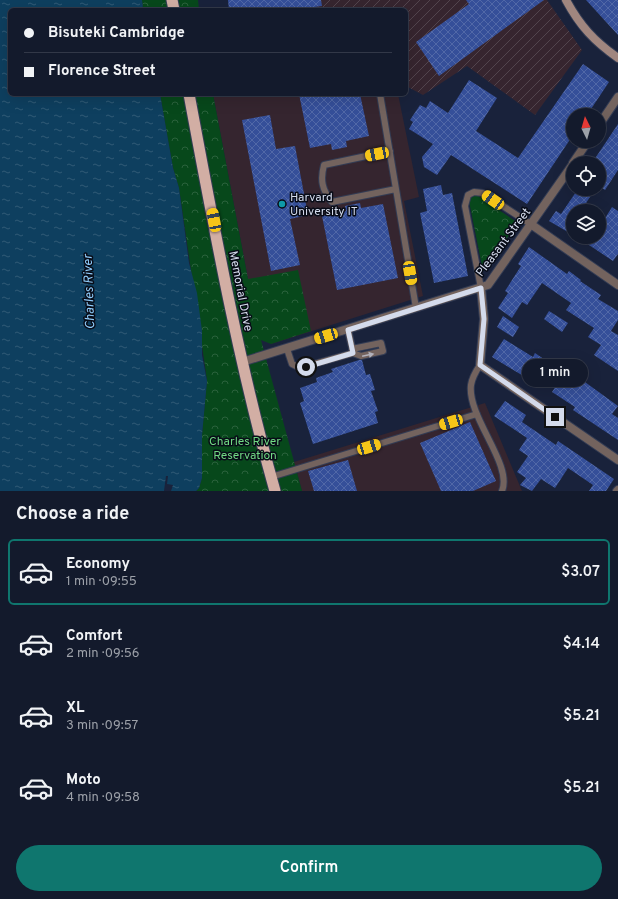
<!DOCTYPE html>
<html lang="en">
<head>
<meta charset="utf-8">
<style>
	:root { --surface:#131a2c; --page:#1c2334; --text:#f1f3f6; --muted:#9da1a9; --line:#323848; --accent:#0f766e }
	body { margin:0; font-family:Overpass,sans-serif; background:var(--page); color:var(--text); height:100vh; display:flex; flex-direction:column; font-size:15px; white-space:nowrap }
	* { box-sizing:border-box; margin:0 }
	p { font-size:13px; color:var(--muted) }
	.icon { flex:none; width:22px; height:22px; fill:none; stroke:currentColor; stroke-width:2; stroke-linecap:round; stroke-linejoin:round }
	.map { position:relative; height:491px; overflow:hidden }
	.sheet { display:flex; flex-direction:column; background:var(--surface); flex:1 }
	.sheet>* { flex:none }
	.hud { position:absolute; left:8px; top:8px; width:400px; height:88px; border-radius:6px; box-shadow:0 4px 16px #0002,0 0 0 1px var(--line); display:grid; align-content:center; height:88px; padding:0 16px; background:var(--surface) }
	.needle { width:26px; rotate:355deg }
	.buttons { position:absolute; left:566px; top:108px; display:grid; gap:8px }
	.buttons a { display:grid; place-items:center; width:40px; height:40px; border-radius:50%; background:var(--surface); box-shadow:0 4px 16px #0002,0 0 0 1px var(--line); font-size:20px }
	.end { position:absolute; width:18px; height:18px; margin:-9px; border:5px solid #d4dbec; background:#111; box-shadow:0 0 0 2px #111 }
	.from { border-radius:50% }
	.bubble { position:absolute; height:28px; border-radius:14px; background:var(--surface); box-shadow:0 4px 16px #0002,0 0 0 1px var(--line); font-size:13px; font-weight:600; line-height:28px; text-align:center }
	.car { position:absolute; width:12px; height:24px; margin:-12px -6px; border-radius:5px; box-shadow:0 0 3px 1px #0007; background:linear-gradient(#f5c518 24%,#345 0 40%,#f5c518 0 76%,#345 0 86%,#f5c518 0) }
	.hud b { display:flex; align-items:center; gap:14px; height:38px; font-size:15px }
	.hud b+b { border-top:1px solid var(--line) }
	.hud i { width:10px; height:10px; background:var(--text) }
	ul { padding:0; list-style:none }
	li { display:flex; align-items:center; gap:12px; height:66px; margin:0 8px 6px; padding:0 8px; border:2px solid transparent; border-radius:6px }
	li div { flex:1 }
	li b { display:block; font-size:15px }
	li em { font-style:normal; font-weight:600 }
	li.current { border-color:var(--accent) }
	li>.icon { width:36px; height:36px; stroke-width:1.5 }
	h2 { padding:0 16px; font-size:18px; line-height:48px }
	.primary-button { display:flex; gap:8px; margin-top:auto; padding:8px 16px }
	.primary-button a { flex:1; height:46px; border-radius:24px; background:var(--accent); color:#fff; font-size:16px; font-weight:600; line-height:46px; text-align:center }
	.map>svg:first-child { display:block }
</style>
</head>
<body>
<div class="map">
<svg width="618" height="491" viewBox="0 0 618 491">
	<defs>
		<pattern id="industrial-furrows" width="10" height="10" patternUnits="userSpaceOnUse"><rect width="10" height="10" fill="#36252f"/><path d="M-1 1l2-2M0 10L10 0M9 11l2-2" fill="none" stroke="#52444d"/></pattern>
		<pattern id="forest-crowns" width="20" height="18" patternUnits="userSpaceOnUse"><rect width="20" height="18" fill="#07481b"/><path d="M2 6a3 3 0 1 1 6 0M12 15a3 3 0 1 1 6 0" fill="none" stroke="#2a623c"/></pattern>
		<pattern id="water-ripples" width="26" height="14" patternUnits="userSpaceOnUse"><rect width="26" height="14" fill="#0e3f5f"/><path d="M2 4q2-2 4 0t4 0M15 11q2-2 4 0t4 0" fill="none" stroke="#305a76"/></pattern>
		<pattern id="building-cross-hatch" width="8" height="8" patternUnits="userSpaceOnUse"><rect width="8" height="8" fill="#354f99"/><path d="M0 0l8 8M0 8l8-8" fill="none" stroke="#5168a7"/></pattern>
	</defs>
	<rect width="100%" height="100%" fill="#19223b"/>
	<!-- commercial -->
	<path fill="#35252f" d="M213,94h185l21,103 -15,4 19,95 -152,48 -23,-65z
		M485,403l37,88h-220l-8,-29z"/>
	<!-- industrial -->
	<path fill="url(#industrial-furrows)" d="M321,0h226l35,50 -47,65 -68,-49 -44,29 -17,-9v-76h-93z"/>
	<!-- forest -->
	<path fill="url(#forest-crowns)" d="M142,0h56l1,10h-56z
		M160,94h53l35,185 50,-9 13,61 -40,13 -10,-4 41,151h-106l3,-3 3,-10v-43l5,-55 -28,-192 -6,-20z
		M477,195l41,28 -35,48 -14,-70 3,-5z"/>
	<!-- water -->
	<path fill="url(#water-ripples)" d="M0,0h142l1,10h-133v84h150l13,74 6,20 10,75 8,30 5,38v24l5,26 -5,54v43l-3,10 -3,3h-196z"/>
	<!-- pier -->
	<path fill="#19223b" d="M166,476h2l-1,8 6,1 -2,6h-7z"/>
	<!-- building -->
	<path fill="url(#building-cross-hatch)" d="M228,0h93l1,6 -30,4h-63z
		M466,0h78l-105,76 -23,-34 53,-38z
		M586,0h32v35z
		M583,64l26,18 -22,33h-14v20l-46,69 -76,-49 -14,20 -13,-8 -2,-10 11,-13 -24,-15 4,-7 -3,-2 10,-15 6,3 4,-7 18,12 21,-33 28,18 -21,33 42,27z
		M299,94h61l9,42 -23,5 1,6 -15,3 -1,-6 -21,4z
		M270,115l6,34 19,-3 13,69 -18,4 10,46 -29,6 -29,-151z
		M618,124v46l-13,20 -6,-4v-23h-7z
		M441,185l2,10 9,-2 16,83 -34,7 -14,-70 7,-2 -4,-22z
		M578,189h17l-14,22h-8v24l-24,-14 7,-10 5,3z
		M360,203l1,5 22,-4 15,74 -61,12 -15,-74 24,-5 -1,-5z
		M612,207l6,4v43l-5,7 -36,-24h22v-20l5,3z
		M529,247l38,27 2,-3 12,9 -1,1 21,14 -3,4 20,12v9l-7,11 7,4v36l-24,-16 7,-10 -13,-8 6,-9 -28,-18 5,-7 -29,-20 -15,22 -5,-3 -10,16 -14,-10 10,-15 -3,-2 16,-25 -3,-2z
		M549,311l19,12 -6,9 -18,-13z
		M503,316l16,11 -6,10 -16,-10z
		M504,339l29,18 2,-4 13,9 -13,21 -43,-26z
		M359,360h3l4,15 4,-1 5,16 -4,1 7,20 -3,1 3,11 -65,21 -13,-41 4,-2 -4,-13 17,-6 -1,-4 17,-6 -2,-3z
		M567,369l51,37 -6,8 6,4v22l-45,-30 2,-3 -23,-15z
		M505,401l21,14 -4,7 34,23 2,-4 56,38 -8,12h-17l4,-6 -25,-17 -13,20 -14,-9 -9,12 -12,-6 6,-7 -9,-6 11,-16 -9,-6 8,-12 -33,-22z
		M470,422l26,59 -23,10h-32l-21,-48z
		M348,460l9,31h-43l-6,-20z"/>
	<g fill="none" stroke-linecap="round" stroke-linejoin="round">
		<defs>
			<path id="service" d="M380,94l36,214
				M390,151l-66,14c-4,15 -2,25 8,37l64,-13
				M481,288l-16,-82 3,-11 6,-3 9,1 49,32
				M348,330l5,22
				M287,349l5,15 8,4 53,-15 8,3 22,-5 -2,-8 -29,6
				M480,365c-4,6 -8,13 -9,20 -4,32 42,79 31,106
				M271,477l206,-63"/>
			<path id="minor" d="M599,125l19,-28
				M573,163l15,-22
				M532,225l86,60
				M481,288l3,31 -4,46 138,95
				M242,362l246,-77 85,-121
				M617,491l1,-1"/>
			<path id="secondary" d="M566,0c14,26 28,41 52,58"/>
			<path id="trunk" d="M172,0l2,10
				M189,94c25,133 49,267 86,397"/>
		</defs>
		<!-- service casing -->
		<use href="#service" stroke="#333c54" stroke-width="8"/>
		<!-- minor casing -->
		<use href="#minor" stroke="#333c54" stroke-width="10"/>
		<!-- secondary casing -->
		<use href="#secondary" stroke="#333c54" stroke-width="10"/>
		<!-- trunk casing -->
		<use href="#trunk" stroke="#333c54" stroke-width="13"/>
		<!-- service -->
		<use href="#service" stroke="#73635e" stroke-width="6"/>
		<!-- minor -->
		<use href="#minor" stroke="#73635e" stroke-width="8"/>
		<!-- secondary -->
		<use href="#secondary" stroke="#a0867f" stroke-width="8"/>
		<!-- trunk -->
		<use href="#trunk" stroke="#d2aea4" stroke-width="11"/>
	</g>
	<!-- one-way arrows -->
	<defs><path id="oneway-solid" d="M-6-.8H1V-3.2L6.5 0L1 3.2V.8H-6Z"/></defs>
	<use fill="#b2b1ba" href="#oneway-solid" transform="translate(368 355) rotate(-12)"/>
	<g fill="none" stroke-linecap="round" stroke-linejoin="round">
		<!-- route -->
		<path stroke="#d4dbec" stroke-width="5" d="M306,367l47,-14 -5,-23 133,-42 3,31 -4,46 75,52"/>
	</g>
	<!-- markers -->
	<circle fill="#0f9aa8" stroke="#080c17" stroke-width="1.5" cx="282" cy="204" r="4"/>
	<g text-anchor="middle" stroke-width="3" stroke-linejoin="round" paint-order="stroke">
		<!-- poi labels -->
		<g font-size="12" fill="#d4dbec" stroke="#080c17" text-anchor="start">
			<text x="290" y="201">Harvard<tspan x="290" dy="14">University IT</tspan></text>
		</g>
		<!-- street labels -->
		<g font-size="12" fill="#d4dbec" stroke="#080c17">
			<text transform="translate(503 242) rotate(-53)" y="4">Pleasant Street</text>
			<text transform="translate(241 291) rotate(79)" y="4">Memorial Drive</text>
		</g>
		<!-- park labels -->
		<g font-size="12" fill="#71d984" stroke="#080c17">
			<text x="245" y="445">Charles River<tspan x="245" dy="14">Reservation</tspan></text>
		</g>
		<!-- water labels -->
		<g font-size="13" font-style="italic" fill="#8fccfc" stroke="#080c17">
			<text transform="translate(88 292) rotate(-92)" y="5">Charles River</text>
		</g>
	</g>
</svg>
<div class="buttons">
<a><svg class="needle" viewBox="-14 -14 28 28"><path d="M0-13l5 13h-10z" fill="#e53935"/><path d="M0 13l5-13h-10z" fill="#9da1a9"/></svg></a>
<a><svg class="icon" aria-label="locate" viewBox="0 0 24 24"><circle cx="12" cy="12" r="6"/><path d="M12 2v4M12 18v4M2 12h4M18 12h4"/></svg></a>
<a><svg class="icon" aria-label="layers" viewBox="0 0 24 24"><path d="M12 4l9 5-9 5-9-5zM3 14l9 5 9-5"/></svg></a>
</div>
<i class="end from" style="left:306px;top:367px"></i>
<i class="end" style="left:555px;top:417px"></i>
<div class="bubble" style="left:522px;top:359px;width:66px">1 min</div>
<i class="car" style="left:377px;top:154px;rotate:259deg"></i>
<i class="car" style="left:493px;top:200px;rotate:304deg"></i>
<i class="car" style="left:214px;top:220px;rotate:349deg"></i>
<i class="car" style="left:410px;top:273px;rotate:170deg"></i>
<i class="car" style="left:326px;top:336px;rotate:253deg"></i>
<i class="car" style="left:451px;top:422px;rotate:253deg"></i>
<i class="car" style="left:369px;top:447px;rotate:73deg"></i>
<div class="hud">
<b><i class="from"></i>Bisuteki Cambridge</b>
<b><i></i>Florence Street</b>
</div>
</div>
<section class="sheet">
<h2>Choose a ride</h2>
<ul>
<li class="current"><svg class="icon" aria-label="car" viewBox="0 0 24 24"><path d="M5 17H2v-5l4-1 3-4h7l3 4 3 1v5h-3M9 17h6M6 11h13"/><circle cx="7" cy="17" r="2"/><circle cx="17" cy="17" r="2"/></svg><div><b>Economy</b><p>1 min · 09:55</p></div><em>$3.07</em></li>
<li><svg class="icon" aria-label="car" viewBox="0 0 24 24"><path d="M5 17H2v-5l4-1 3-4h7l3 4 3 1v5h-3M9 17h6M6 11h13"/><circle cx="7" cy="17" r="2"/><circle cx="17" cy="17" r="2"/></svg><div><b>Comfort</b><p>2 min · 09:56</p></div><em>$4.14</em></li>
<li><svg class="icon" aria-label="car" viewBox="0 0 24 24"><path d="M5 17H2v-5l4-1 3-4h7l3 4 3 1v5h-3M9 17h6M6 11h13"/><circle cx="7" cy="17" r="2"/><circle cx="17" cy="17" r="2"/></svg><div><b>XL</b><p>3 min · 09:57</p></div><em>$5.21</em></li>
<li><svg class="icon" aria-label="car" viewBox="0 0 24 24"><path d="M5 17H2v-5l4-1 3-4h7l3 4 3 1v5h-3M9 17h6M6 11h13"/><circle cx="7" cy="17" r="2"/><circle cx="17" cy="17" r="2"/></svg><div><b>Moto</b><p>4 min · 09:58</p></div><em>$5.21</em></li>
</ul>
<div class="primary-button"><a>Confirm</a></div>
</section>
</body>
</html>
